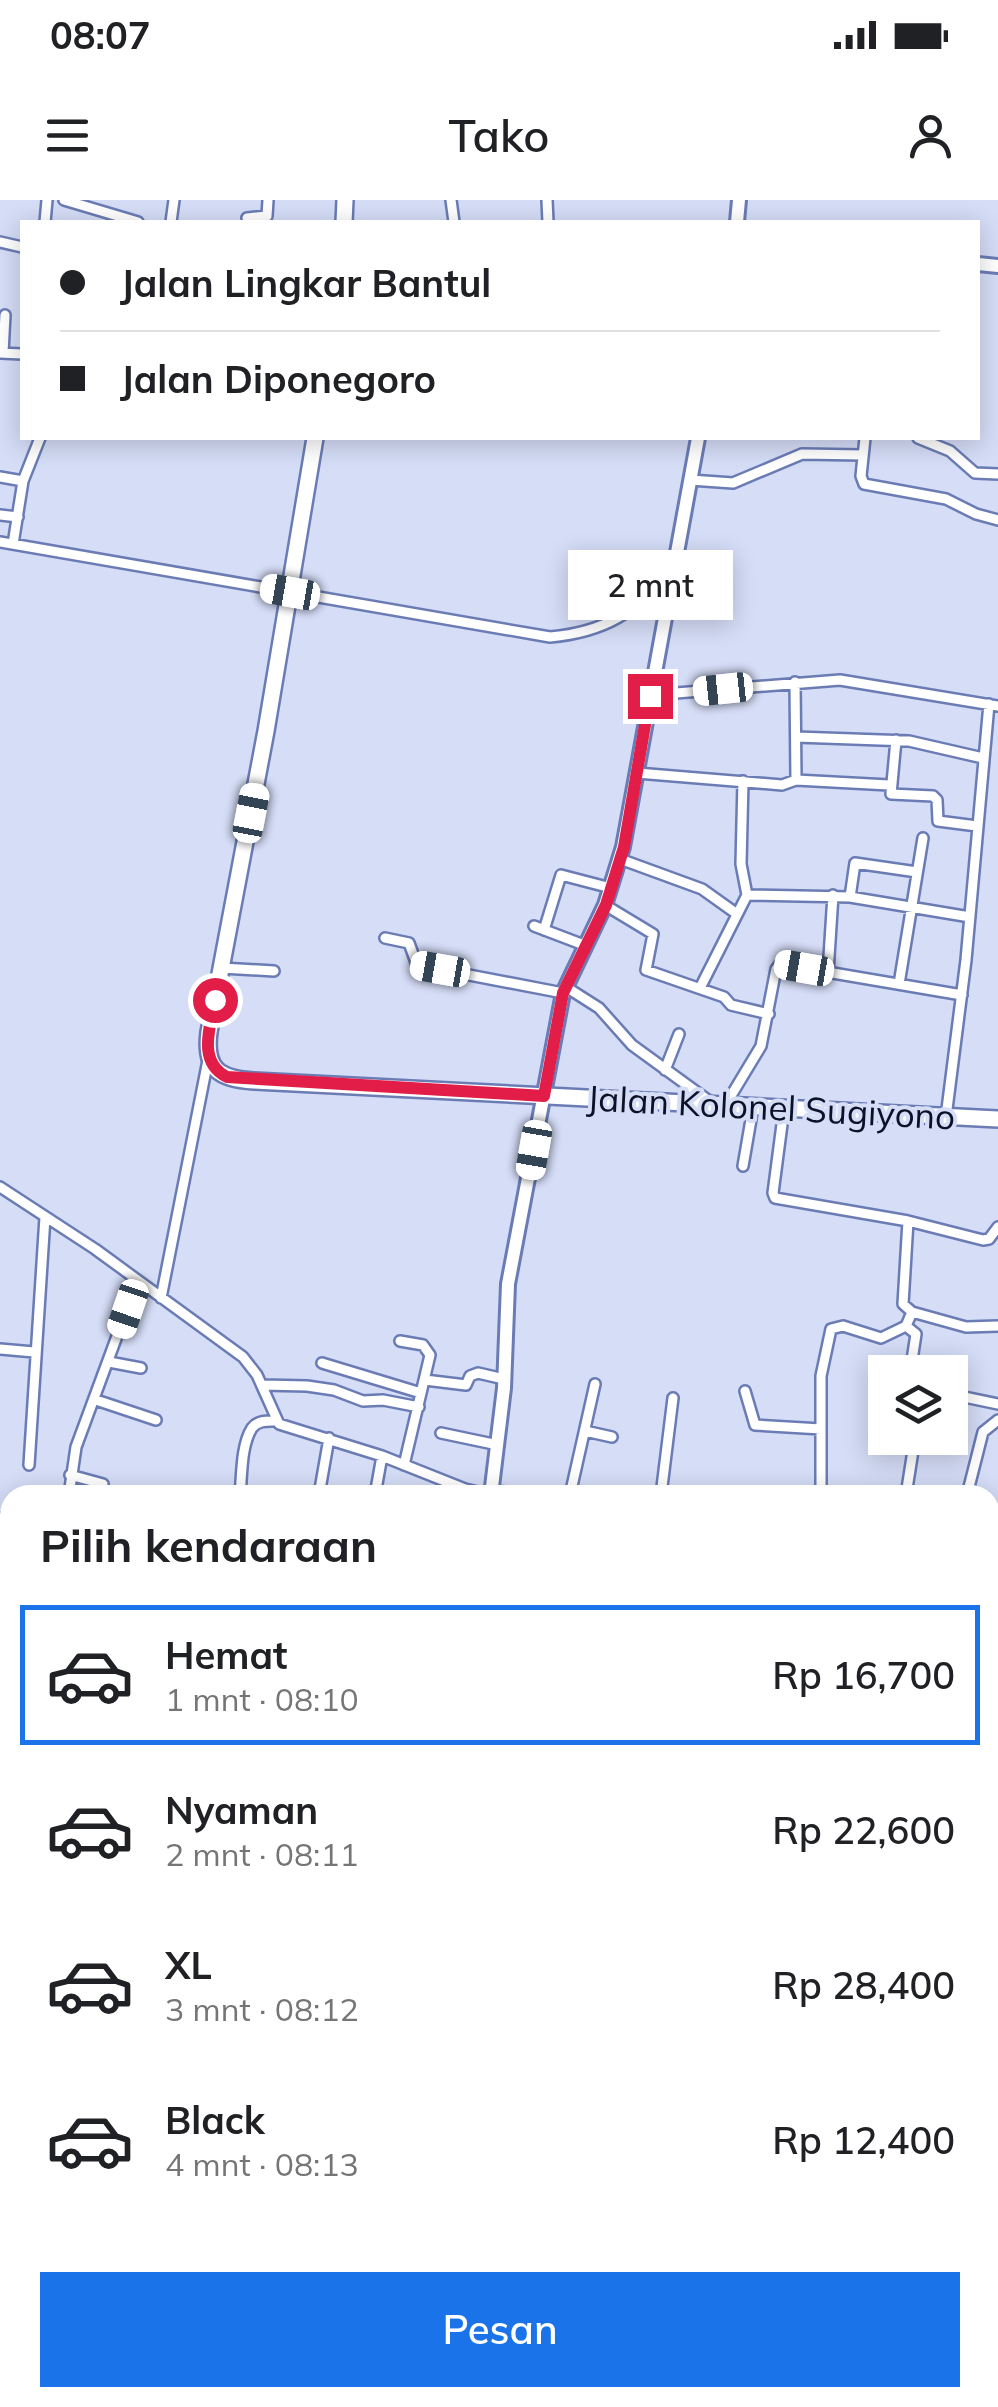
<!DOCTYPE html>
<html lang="id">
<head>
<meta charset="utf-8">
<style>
	:root { --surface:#fff; --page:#f2f2f2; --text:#202124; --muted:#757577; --line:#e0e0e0; --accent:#1a73e8 }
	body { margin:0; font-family:Mulish,sans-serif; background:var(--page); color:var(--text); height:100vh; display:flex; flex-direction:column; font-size:38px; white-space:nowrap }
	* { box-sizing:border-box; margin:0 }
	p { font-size:32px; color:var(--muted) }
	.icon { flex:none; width:55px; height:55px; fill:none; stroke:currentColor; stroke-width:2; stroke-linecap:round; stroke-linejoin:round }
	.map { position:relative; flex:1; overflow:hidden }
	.side { position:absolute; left:0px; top:1285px; width:1000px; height:922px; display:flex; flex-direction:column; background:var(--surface); border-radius:30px 30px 0 0; box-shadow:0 5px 25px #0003 }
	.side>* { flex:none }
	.guide { position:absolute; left:20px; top:20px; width:960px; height:220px; border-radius:0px; box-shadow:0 5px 25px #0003; display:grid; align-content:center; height:220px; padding:0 40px; background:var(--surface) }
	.tools { position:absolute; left:868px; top:1155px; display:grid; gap:20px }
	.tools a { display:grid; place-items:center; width:100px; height:100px; border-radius:0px; background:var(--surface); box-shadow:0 5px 25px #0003; font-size:50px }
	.end { position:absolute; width:45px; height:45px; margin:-22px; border:12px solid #e11d48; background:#fff; box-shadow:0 0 0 5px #fff }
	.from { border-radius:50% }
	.bubble { position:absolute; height:70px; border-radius:0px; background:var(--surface); box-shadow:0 5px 25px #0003; font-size:32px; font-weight:600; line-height:70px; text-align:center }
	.car { position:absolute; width:30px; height:60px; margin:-30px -15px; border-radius:12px; box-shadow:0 0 8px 2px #0007; background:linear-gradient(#fff 24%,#345 0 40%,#fff 0 76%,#345 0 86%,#fff 0) }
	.guide b { display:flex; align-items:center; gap:35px; height:95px; font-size:38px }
	.guide b+b { border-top:2px solid var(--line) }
	.guide i { width:25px; height:25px; background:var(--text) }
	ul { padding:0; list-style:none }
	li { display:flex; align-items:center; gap:30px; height:140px; margin:0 20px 15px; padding:0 20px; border:5px solid transparent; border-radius:0px }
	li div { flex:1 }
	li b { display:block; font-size:38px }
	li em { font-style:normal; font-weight:600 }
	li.active { border-color:var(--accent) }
	li>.icon { width:90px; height:90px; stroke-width:1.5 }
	h2 { padding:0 40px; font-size:45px; line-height:120px }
	.cta { display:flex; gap:20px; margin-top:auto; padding:20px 40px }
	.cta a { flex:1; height:115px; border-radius:0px; background:var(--accent); color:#fff; font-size:40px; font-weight:600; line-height:115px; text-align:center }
	.status { display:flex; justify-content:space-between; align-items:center; height:70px; padding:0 50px; background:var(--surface); direction:ltr }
	.status svg { height:28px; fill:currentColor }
	header { display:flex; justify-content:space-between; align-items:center; height:130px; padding:0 40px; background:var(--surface); font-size:45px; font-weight:600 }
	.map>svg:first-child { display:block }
</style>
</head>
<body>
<div class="status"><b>08:07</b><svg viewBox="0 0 49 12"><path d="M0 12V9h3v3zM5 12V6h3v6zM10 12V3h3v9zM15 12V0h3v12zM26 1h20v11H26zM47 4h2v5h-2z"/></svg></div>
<header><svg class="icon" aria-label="menu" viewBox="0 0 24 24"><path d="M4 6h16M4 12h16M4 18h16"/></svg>Tako<svg class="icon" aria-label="person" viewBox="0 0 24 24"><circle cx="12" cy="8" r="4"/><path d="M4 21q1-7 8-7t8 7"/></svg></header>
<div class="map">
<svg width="998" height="2207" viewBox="0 0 998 2207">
	<rect width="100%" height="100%" fill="#d5ddf7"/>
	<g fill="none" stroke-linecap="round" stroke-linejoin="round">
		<!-- river -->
		<path stroke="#78d090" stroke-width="15" d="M0,1580l10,4
			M990,1743l8,4"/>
		<defs>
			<path id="street" d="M64,0l74,22
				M451,0l3,22
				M547,0l1,22
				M247,18l20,-2 1,-16
				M45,22l2,-22
				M171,22l3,-22
				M0,42l22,5
				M0,153l22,1
				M3,153l2,-38
				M865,238l-4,38 3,8 82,15 30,15 22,6
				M918,238l32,13 25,22 23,1
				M0,277l23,4
				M690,280l43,3 69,-29 61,1
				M0,315l18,2
				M0,342l550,95c57,-5 82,-25 123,-63
				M13,344l10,-63 17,-43
				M795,482l1,98
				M651,495l189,-15 158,26
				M796,537l113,4 74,17
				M896,540l-5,54 42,2 4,4 1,21 39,5
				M637,573l145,12 14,-5 93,5
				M620,659l82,30 35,25
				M747,695l103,2 120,20
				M850,697l5,-34 62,9
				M605,705l48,29 -7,36 78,27 7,8 38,9
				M534,726l50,19
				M544,730l17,-55 50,13
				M385,738l24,5 8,22 146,28
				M222,768l52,3
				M828,772l5,-77
				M899,784l24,-146
				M566,787l33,21 33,37 77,56
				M700,788l47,-93 -6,-31 2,-83
				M665,870l14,-36
				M726,904l35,-58 15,-77 4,-5 182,31
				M784,909l-11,84 2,5 133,23 75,19 6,-1 9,-12
				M946,917l20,-157 23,-256
				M743,966l10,-58
				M0,987l95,62 148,108 14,18 22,49 103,32 83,33 17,4 9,-2 60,4
				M908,1021l-5,83 9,8
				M161,1098l47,-238
				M906,1126l10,8 -4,26 10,12
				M400,1141l23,4 7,10 -26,110
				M0,1149l34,3
				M109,1162l32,6
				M322,1163l99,30
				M425,1180l41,5 4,-9 8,-3 26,6
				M262,1185l45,1 27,4 29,11 20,-1 36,7
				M745,1191l10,34 66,4
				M950,1194l48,10
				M96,1200l60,20
				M585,1231l27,6
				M441,1233l57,12
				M29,1265l16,-248
				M70,1275l33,9
				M69,1295l7,-48 61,-165
				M240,1295c2,-20 1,-50 12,-67 6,-8 16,-7 24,-7
				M319,1295l10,-57
				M375,1295l7,-39
				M570,1295l25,-111
				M661,1295l12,-97
				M821,1295v-119l10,-47 12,-3 38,12 25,-12 6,-14 54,15 32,-1
				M906,1295l9,-57
				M967,1295l16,-63 15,-12
				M0,1318l10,2
				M990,1325h8
				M990,1385l8,-39
				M990,1599l8,3
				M0,1688l10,2
				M990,1936l8,4
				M0,2019l10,3
				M0,2172l6,-1 4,-8
				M787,2198h17
				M846,2198l52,9
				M158,2207l3,-9
				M584,2207l4,-9
				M955,2207l2,-9"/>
			<path id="secondary" d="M737,22l2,-22
				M978,64l20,2
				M491,1295l13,-107 4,-104 55,-291 42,-88 18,-58 75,-409
				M0,1639l10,4
				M990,2090l8,3"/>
			<path id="primary" d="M344,22l1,-22
				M315,238l-49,293 -57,301c-5,38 11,47 45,49l744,38"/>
		</defs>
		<!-- street casing -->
		<use href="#street" stroke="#6b7cb5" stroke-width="14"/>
		<!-- secondary casing -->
		<use href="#secondary" stroke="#6b7cb5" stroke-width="18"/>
		<!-- primary casing -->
		<use href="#primary" stroke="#6b7cb5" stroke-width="20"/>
		<!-- street -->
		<use href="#street" stroke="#fff" stroke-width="9"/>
		<!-- secondary -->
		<use href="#secondary" stroke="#fff" stroke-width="12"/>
		<!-- primary -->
		<use href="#primary" stroke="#fff" stroke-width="15"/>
	</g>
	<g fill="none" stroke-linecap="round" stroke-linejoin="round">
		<!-- route -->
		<path stroke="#e11d48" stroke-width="12" d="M215,800c-5,27 -18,62 12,77l317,19 19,-103 43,-88 18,-58 26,-151"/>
	</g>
	<g text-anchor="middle" stroke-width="8" stroke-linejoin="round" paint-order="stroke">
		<!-- street labels -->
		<g font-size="35" fill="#0b1127" stroke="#d5ddf7">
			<text transform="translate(771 908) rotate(3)" y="12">Jalan Kolonel Sugiyono</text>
		</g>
	</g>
</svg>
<div class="tools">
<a><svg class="icon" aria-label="layers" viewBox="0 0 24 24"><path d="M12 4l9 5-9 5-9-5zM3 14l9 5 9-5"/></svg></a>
</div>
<i class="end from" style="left:215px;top:800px"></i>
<i class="end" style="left:650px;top:496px"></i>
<div class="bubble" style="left:568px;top:350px;width:165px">2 mnt</div>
<i class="car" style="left:290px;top:392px;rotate:280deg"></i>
<i class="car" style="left:723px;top:489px;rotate:264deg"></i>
<i class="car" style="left:251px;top:613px;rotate:11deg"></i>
<i class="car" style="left:804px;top:768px;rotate:280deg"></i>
<i class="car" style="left:440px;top:769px;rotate:280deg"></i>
<i class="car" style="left:534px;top:950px;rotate:190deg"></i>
<i class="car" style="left:128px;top:1109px;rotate:199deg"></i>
<div class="guide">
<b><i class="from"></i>Jalan Lingkar Bantul</b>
<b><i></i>Jalan Diponegoro</b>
</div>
<section class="side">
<h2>Pilih kendaraan</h2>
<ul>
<li class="active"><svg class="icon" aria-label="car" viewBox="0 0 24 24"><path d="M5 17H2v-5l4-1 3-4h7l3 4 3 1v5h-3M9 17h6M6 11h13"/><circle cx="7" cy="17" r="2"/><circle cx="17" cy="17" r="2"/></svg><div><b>Hemat</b><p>1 mnt · 08:10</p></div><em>Rp 16,700</em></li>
<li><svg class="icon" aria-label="car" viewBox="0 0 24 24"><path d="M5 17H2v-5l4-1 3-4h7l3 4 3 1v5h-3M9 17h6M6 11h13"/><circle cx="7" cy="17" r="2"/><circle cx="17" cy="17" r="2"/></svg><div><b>Nyaman</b><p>2 mnt · 08:11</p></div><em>Rp 22,600</em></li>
<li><svg class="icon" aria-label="car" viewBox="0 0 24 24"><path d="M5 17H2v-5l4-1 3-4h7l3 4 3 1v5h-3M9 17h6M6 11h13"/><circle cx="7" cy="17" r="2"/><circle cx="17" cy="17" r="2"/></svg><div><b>XL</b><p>3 mnt · 08:12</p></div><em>Rp 28,400</em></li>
<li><svg class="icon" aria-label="car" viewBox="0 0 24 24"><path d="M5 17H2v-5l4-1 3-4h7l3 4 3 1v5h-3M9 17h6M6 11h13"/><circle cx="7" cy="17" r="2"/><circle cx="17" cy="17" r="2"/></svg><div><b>Black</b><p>4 mnt · 08:13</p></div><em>Rp 12,400</em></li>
</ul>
<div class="cta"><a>Pesan</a></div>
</section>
</div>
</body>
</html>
